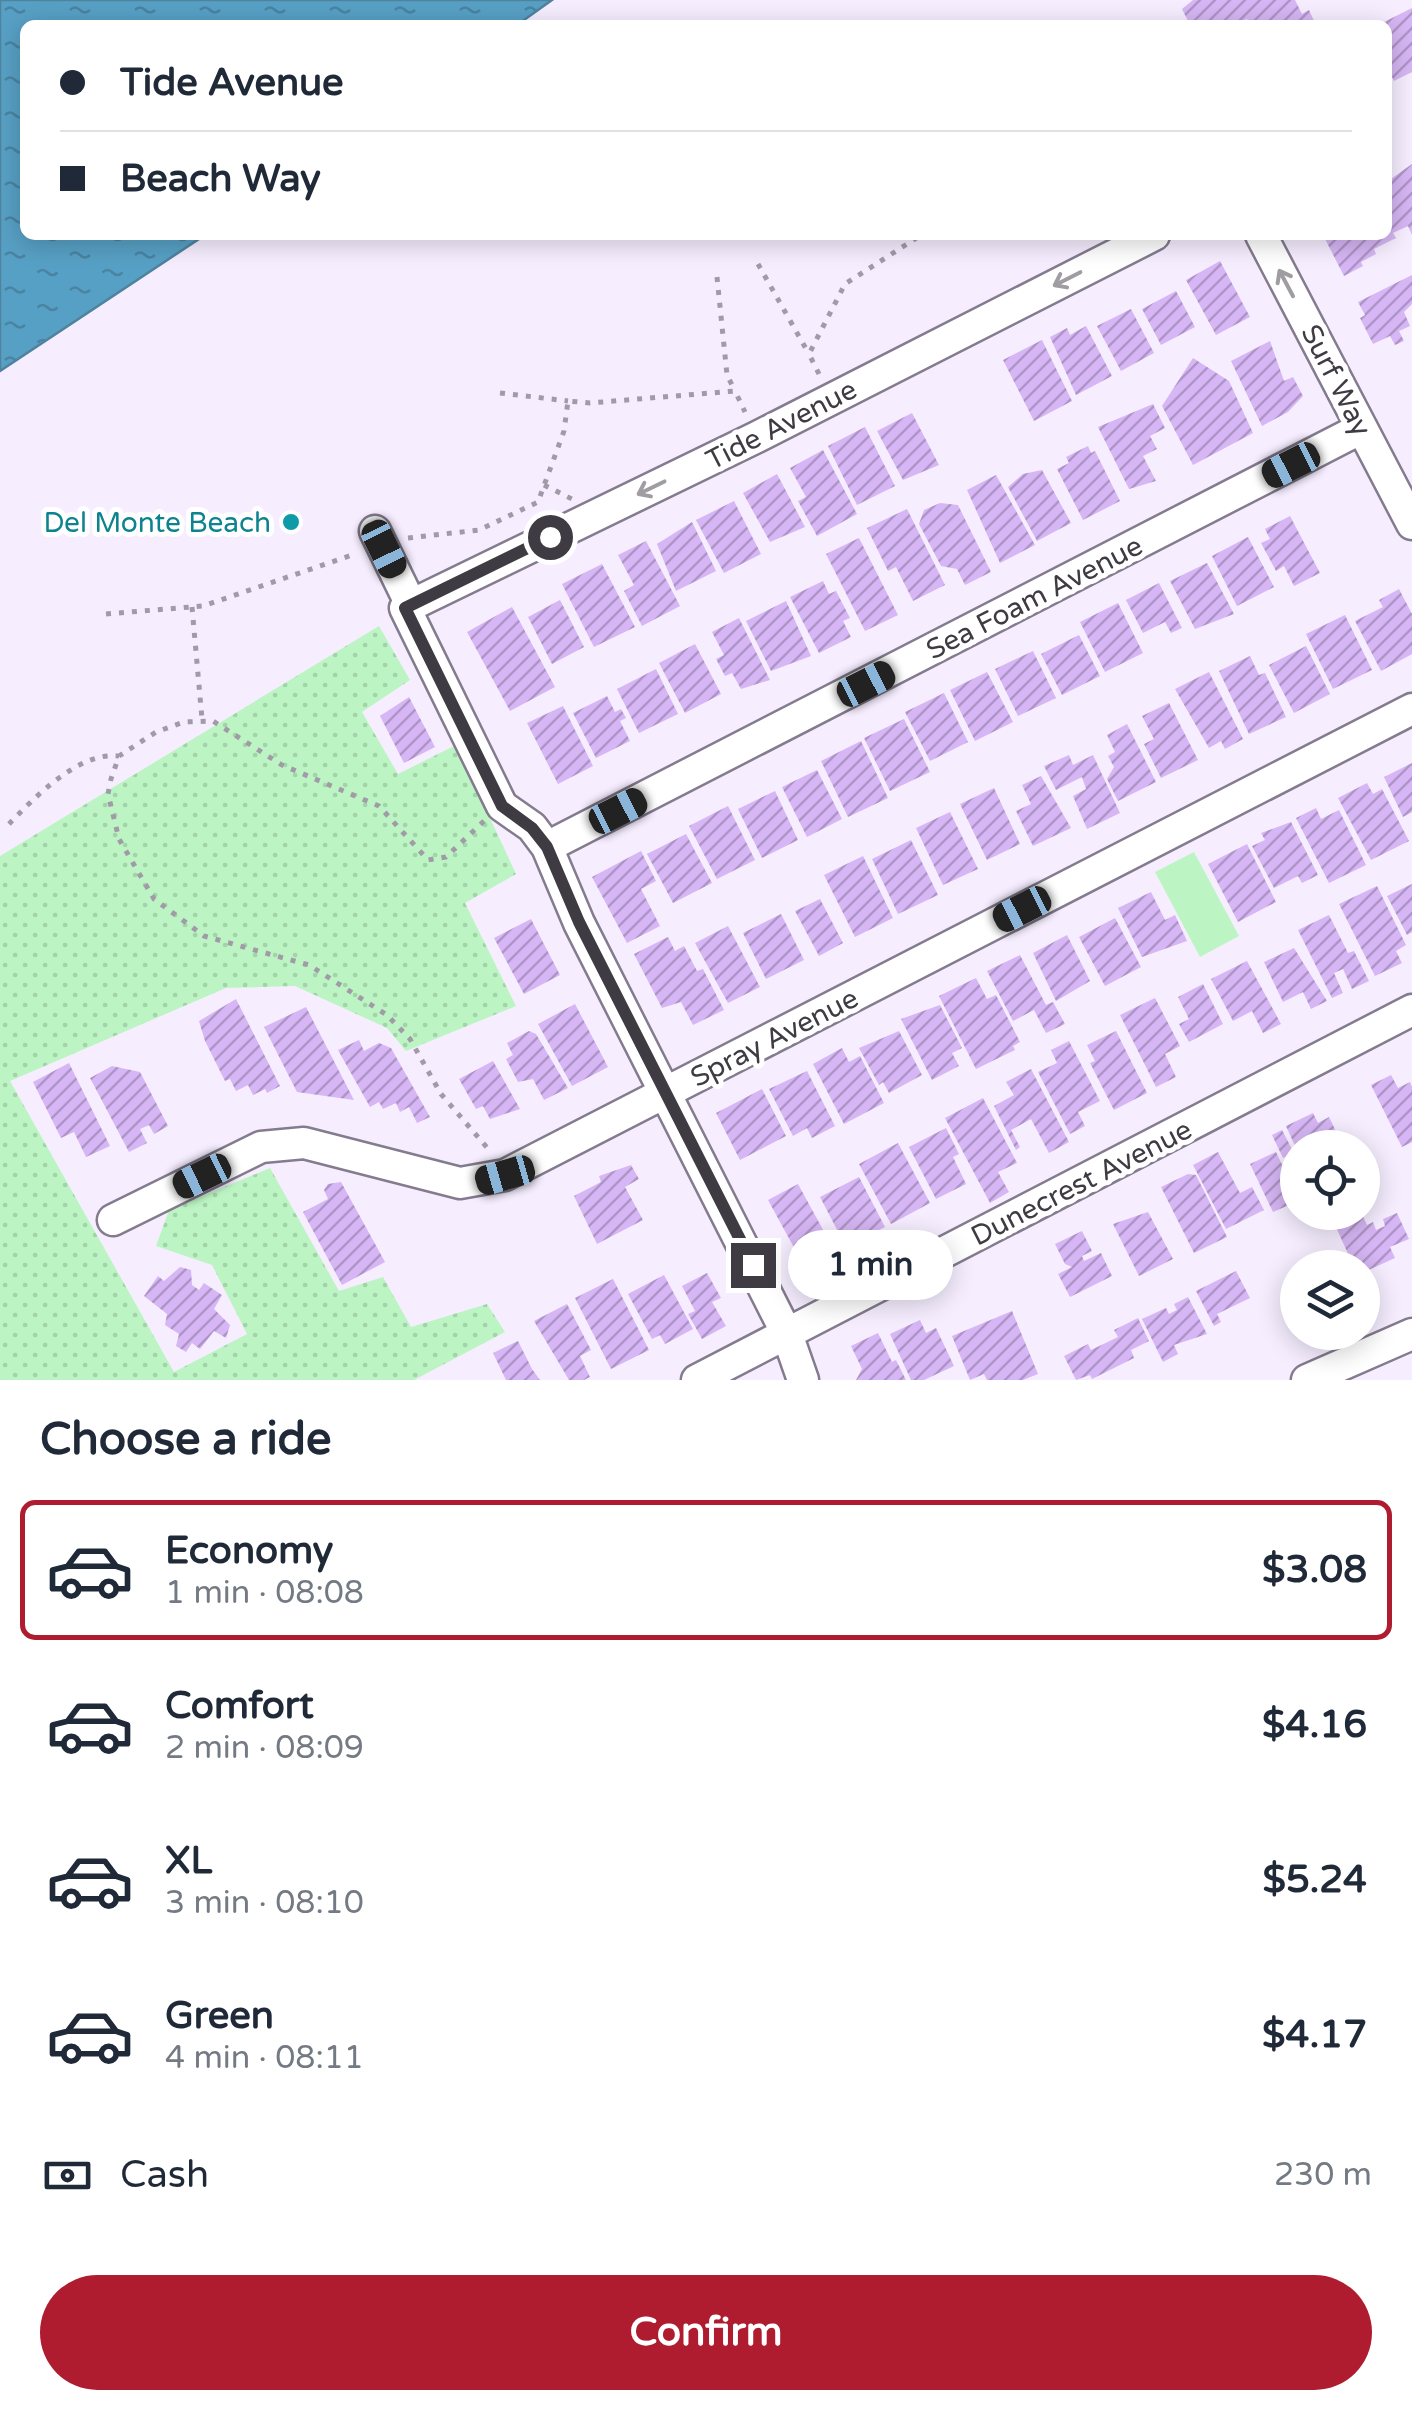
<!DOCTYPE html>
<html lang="en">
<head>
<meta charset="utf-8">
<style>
	:root { --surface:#fff; --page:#f2f2f3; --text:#1f2937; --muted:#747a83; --line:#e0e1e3; --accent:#af1c2f }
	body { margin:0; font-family:"Varela Round",sans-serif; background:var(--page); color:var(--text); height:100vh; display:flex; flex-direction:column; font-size:38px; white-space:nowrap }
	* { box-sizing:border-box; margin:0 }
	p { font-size:32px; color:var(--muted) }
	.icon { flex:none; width:55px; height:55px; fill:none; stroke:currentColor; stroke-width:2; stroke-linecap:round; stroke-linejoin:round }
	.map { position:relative; height:1380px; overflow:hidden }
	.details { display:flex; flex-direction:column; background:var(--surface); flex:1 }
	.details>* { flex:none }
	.banner { position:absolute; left:20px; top:20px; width:1372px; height:220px; border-radius:15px; box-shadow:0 5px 25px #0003; display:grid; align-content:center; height:220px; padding:0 40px; background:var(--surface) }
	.tools { position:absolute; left:1280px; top:1130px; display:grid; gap:20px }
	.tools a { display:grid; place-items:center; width:100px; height:100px; border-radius:50%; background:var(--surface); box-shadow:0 5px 25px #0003; font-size:50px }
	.end { position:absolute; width:45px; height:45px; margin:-22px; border:12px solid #3f3b43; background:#fff; box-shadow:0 0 0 5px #fff }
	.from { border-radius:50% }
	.bubble { position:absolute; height:70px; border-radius:35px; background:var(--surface); box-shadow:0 5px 25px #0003; font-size:32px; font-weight:800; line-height:70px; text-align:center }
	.car { position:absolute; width:30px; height:60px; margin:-30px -15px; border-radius:12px; box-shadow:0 0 8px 2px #0007; background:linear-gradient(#222 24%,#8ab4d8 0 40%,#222 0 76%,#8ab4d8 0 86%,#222 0) }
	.banner b { display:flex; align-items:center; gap:35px; height:95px; font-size:38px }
	.banner b+b { border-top:2px solid var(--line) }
	.banner i { width:25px; height:25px; background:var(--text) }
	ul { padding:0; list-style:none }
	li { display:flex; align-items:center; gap:30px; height:140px; margin:0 20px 15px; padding:0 20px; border:5px solid transparent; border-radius:15px }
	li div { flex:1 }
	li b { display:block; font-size:38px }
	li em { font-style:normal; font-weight:800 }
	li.active { border-color:var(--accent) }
	li>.icon { width:90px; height:90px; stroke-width:1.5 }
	h2 { padding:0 40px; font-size:45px; line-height:120px }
	.pay { display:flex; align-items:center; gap:25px; height:110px; padding:0 40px; font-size:38px }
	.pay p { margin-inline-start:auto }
	.button { display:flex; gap:20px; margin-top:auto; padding:20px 40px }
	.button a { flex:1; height:115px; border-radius:60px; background:var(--accent); color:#fff; font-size:40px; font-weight:800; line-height:115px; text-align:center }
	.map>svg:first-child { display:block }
</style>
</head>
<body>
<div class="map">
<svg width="1412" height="1380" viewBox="0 0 1412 1380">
	<defs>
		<pattern id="grass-dots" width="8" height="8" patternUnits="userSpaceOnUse" patternTransform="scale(2.5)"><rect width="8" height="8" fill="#bcf5c3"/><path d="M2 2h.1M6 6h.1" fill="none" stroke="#a3d3a9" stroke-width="1.8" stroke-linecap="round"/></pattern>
		<pattern id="water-ripples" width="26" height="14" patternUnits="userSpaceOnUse" patternTransform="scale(2.5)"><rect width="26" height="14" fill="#57a0c5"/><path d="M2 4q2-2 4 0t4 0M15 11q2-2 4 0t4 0" fill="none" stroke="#4984a2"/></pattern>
		<pattern id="building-hatch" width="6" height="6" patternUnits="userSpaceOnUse" patternTransform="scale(2.5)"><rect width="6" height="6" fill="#d6b6f4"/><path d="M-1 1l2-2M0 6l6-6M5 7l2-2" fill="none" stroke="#af95c7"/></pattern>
	</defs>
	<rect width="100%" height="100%" fill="#f6eeff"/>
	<!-- grass -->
	<path fill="url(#grass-dots)" d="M379,626l31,54 -48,32 36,62 58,-29 60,129 -51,29 51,103 -110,45 -19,-23 -92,-42 -69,2 -216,93 164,291 73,-38 -35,-69 -56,-19 13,-36 101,-42 69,123 44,-14 28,50 76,-23 18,28 -91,48h-414v-524z"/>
	<!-- green -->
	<path fill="#bcf5c3" d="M1194,852l45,84 -39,21 -45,-85z"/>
	<!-- water -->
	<path fill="url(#water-ripples)" stroke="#50829e" stroke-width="2.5" d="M0,0h552l-35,25h-492v210h180l-205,136z"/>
	<!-- building -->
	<path fill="url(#building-hatch)" d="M1193,0h102l7,14 7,-4 7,15h-66l-3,-6 -12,6h-45l-8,-16z
		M1412,8v64l-18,9 -6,-12v-44h-10z
		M1412,164v71l-4,-9 -15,7 3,5 -22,11 2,5 -15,8 2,4 -19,10 -21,-41h65v-54z
		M1220,261l30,56 -34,18 -30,-55z
		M1412,275v29l-8,8 6,14 -11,5 5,10 -9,4 -5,-9 -17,8 -13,-26 5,-3 -7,-13z
		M1176,291l19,36 -34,18 -19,-36z
		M1131,309l23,44 -33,18 -24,-45z
		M1086,326l26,50 -36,19 -26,-58 17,-9 3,7z
		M1042,340l30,61 -38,20 -31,-61z
		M1270,341l14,40 9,-4 10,19 -15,16 -26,14 -31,-65z
		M1193,358l36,23 24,52 -60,32 -31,-59z
		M1153,404l12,24 -15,8 7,13 -14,7 13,25 -27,8 -31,-62z
		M912,413l27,52 -36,15 -26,-49z
		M865,427l30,59 -38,19 -29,-59z
		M1088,446l3,7 4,-2 25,50 -37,19 -26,-51 12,-6 -3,-6z
		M823,450l34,64 -40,22 -19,-35 8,-4 -16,-29z
		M1042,470l29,53 -34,18 -29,-54 15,-13z
		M777,474l28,53 -35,15 -27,-49z
		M996,475l39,70 -35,18 -33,-73z
		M734,501l27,53 -37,19 -28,-53z
		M940,503l18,2 33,67 -26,13 -8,-16 -16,-3 -22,-42 5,-14z
		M907,509l38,76 -32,16 -17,-34 -8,4 -21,-43z
		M1290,516l30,57 -26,13 -10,-20 -8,5 -15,-28 9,-4 -5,-10z
		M692,522l24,49 -40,20 -19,-47z
		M1248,537l26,50 -37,19 -25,-50z
		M859,538l39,77 -33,16 -39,-77z
		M646,541l34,65 -38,20 -18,-35 10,-6 -16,-30z
		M1207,563l27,51 -39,15 -25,-48z
		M602,564l33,63 -41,20 -32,-63z
		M823,581l6,13 7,-3 14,27 -7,3 8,16 -32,16 -29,-56z
		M1159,583l23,45 -11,5 -6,-11 -22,11 -17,-33z
		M1399,589l13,25v40l-31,17 -26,-50 28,-14 -4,-7z
		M560,600l24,47 -32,17 -24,-47z
		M786,601l25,55 -40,15 -25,-50z
		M1118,603l25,50 -38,19 -25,-50z
		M512,607l43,80 -45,24 -43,-79z
		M1345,615l27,55 -39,19 -27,-55z
		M739,618l31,62 -29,9 -9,-16 -7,3 -9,-17 8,-4 -12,-23z
		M1079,635l21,41 -38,19 -21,-41z
		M695,644l26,50 -36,19 -26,-50z
		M1306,646l24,48 -36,19 -25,-48z
		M1033,651l23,47 -38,18 -23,-47z
		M1250,656l9,19 6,-2 21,44 -37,17 -30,-63z
		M656,669l22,45 -39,19 -22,-44z
		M987,672l26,50 -38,19 -25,-51z
		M1209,672l34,67 -18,10 -4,-8 -12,7 -34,-59z
		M944,693l24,49 -38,19 -25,-49z
		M607,696l8,16 6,-3 5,9 -6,3 10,20 -34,17 -23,-45z
		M409,697l26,50 -31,16 -24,-47z
		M1169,703l29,57 -37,18 -17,-34 10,-5 -12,-23z
		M563,706l30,60 -35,18 -31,-61z
		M904,719l26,53 -40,19 -26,-53z
		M1127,724l29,58 -38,19 -11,-22 7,-12 -6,-11 7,-4 -8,-17z
		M861,741l27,57 -40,19 -27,-56z
		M1069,755l4,10 20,-10 27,58 -33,16 -14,-33 13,-7 -4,-12 -26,13 -12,-24z
		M1412,763v49l-9,5 -19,-40z
		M817,770l25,49 -35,18 -25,-50z
		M1041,776l30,52 -38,18 -17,-35 15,-7 -9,-19z
		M1367,783l6,11 9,-5 27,52 -38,19 -33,-62z
		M994,788l26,56 -33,16 -27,-56z
		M775,791l23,49 -36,18 -24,-49z
		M728,806l27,54 -38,19 -28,-53z
		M1316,808l5,11 18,-9 27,55 -37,18 -33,-65z
		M950,812l28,57 -35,16 -27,-57z
		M1291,822l27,53 -16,8 -4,-7 -24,12 -22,-42 13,-6 -4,-7z
		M686,834l26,49 -39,20 -26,-49z
		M911,840l27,55 -40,19 -26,-55z
		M1247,844l29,58 -38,20 -30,-58z
		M641,851l15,30 -15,8 19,37 -33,17 -35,-66z
		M863,856l30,62 -38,19 -31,-62z
		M1412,884v48l-5,3 -20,-39z
		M1377,886l29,59 -10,6 6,12 -27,13 -36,-72z
		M1151,892l14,28 10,-5 12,26 -45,16 -24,-49z
		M820,899l23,44 -24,13 -24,-45z
		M781,914l23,46 -38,19 -23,-46z
		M1329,915l19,38 6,-2 15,30 -17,8 -9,-20 -9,4 9,20 -11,5 -34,-68z
		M1115,918l26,49 -36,19 -26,-49z
		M531,919l29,56 -36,19 -30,-56z
		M728,926l32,61 -32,16 -33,-60z
		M1067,935l23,46 -34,20 -23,-48z
		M668,937l7,14 9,-5 13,25 6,-2 21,41 -31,15 -12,-23 -19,6 -28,-54z
		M1294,948l33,53 -16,8 -8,-17 -20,10 -19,-40z
		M1020,955l26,50 7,-3 12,22 -19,9 -12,-23 -21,11 -26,-50z
		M1247,961l34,63 -18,9 -11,-22 -19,10 -22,-42z
		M976,978l11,21 9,-4 24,47 -7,4 2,4 -39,19 -37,-73z
		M1203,984l20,40 -34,18 -10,-18 10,-5 -11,-22z
		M1155,998l25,48 -15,8 11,23 -20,10 -36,-72z
		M236,999l44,87 -13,7 -2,-4 -12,6 -5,-10 -12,6 -6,-12 -5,2 -20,-40 -6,-20z
		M575,1004l33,63 -36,19 -34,-62z
		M940,1005l22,43 -10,5 7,13 -27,14 -31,-61z
		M306,1007l48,93 -57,-8 -33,-65z
		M529,1031l7,3 32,54 -24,12 -11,-21 -15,3 -12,-23 7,-4 -6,-12z
		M899,1031l23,44 -33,18 -6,-11 -4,3 -20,-37z
		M1116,1031l31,62 -33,17 -24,-47 5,-2 -8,-16z
		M359,1040l5,11 15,-8 12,5 39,69 -13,6 -8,-16 -9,5 -4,-9 -13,6 -4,-7 -9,5 -32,-57z
		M1069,1041l31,60 -22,11 7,14 -15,8 -32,-62 19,-9 -6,-13z
		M842,1048l7,14 11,-6 24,47 -40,21 -31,-60z
		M493,1061l27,48 -30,10 -7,-13 -7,3 -17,-30z
		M69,1063l41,83 -24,11 -12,-25 -13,6 -28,-56z
		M112,1066l28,6 28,54 -14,8 -5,-9 -9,4 7,14 -18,9 -39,-74z
		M1031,1069l38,73 -20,11 -18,-34 -20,11 9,17 -4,3 -22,-44 20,-11 -8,-13z
		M807,1071l28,55 -23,12 -5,-10 -14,8 -24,-47z
		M1391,1075l7,13 12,-6 2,5v55l-10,5 -31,-62z
		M762,1089l24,47 -46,24 -24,-47z
		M983,1098l34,65 -19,9 11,20 -19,11 -45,-85z
		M1313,1113l5,10 11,-6 15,31h-48l-10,-22z
		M946,1128l13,26 -6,3 13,27 -30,15 -27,-52z
		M1282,1130l12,23 -11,5 -11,-23z
		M898,1143l32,60 -39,21 -32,-60z
		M1218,1152l22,41 12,-6 12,23 -38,19 -33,-64z
		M1276,1152l13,27 9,-4v26l-25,11 -23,-48z
		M631,1165l8,14 -14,8 18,33 -46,24 -23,-48 27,-14 -2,-6z
		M1188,1174l8,1 31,62 -33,16 -33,-66z
		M859,1177l26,50 -39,20 -26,-50z
		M341,1182l44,80 -43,23 -39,-73 25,-13 -4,-9 4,-6z
		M798,1184l41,75 -30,16 -41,-75z
		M1148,1212l25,47 -34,17 -26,-52z
		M1361,1212l6,13 6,-3 3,8 9,-4 -2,-7 14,-6 12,26 -19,8 5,11 -33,15 -3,-8 -5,2 -24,-53z
		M1082,1231l10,20 -10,5 2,5 17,-8 11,23 -42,21 -12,-23 14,-7 -7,-3 -10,-20z
		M180,1267l11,3 1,15 7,5 5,-7 18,12 -8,14 16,16 -4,13 -12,-7 -14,18 -8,-6 -6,9 -10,-6 3,-12 -14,-9 2,-11 -23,-18 14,-20 6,5z
		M1236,1271l14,27 -33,16 4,8 -7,4 -18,-35z
		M707,1273l14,25 -9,4 14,24 -24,13 -14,-25 7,-3 -13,-25z
		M664,1275l29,54 -28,15 -5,-9 -8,4 -24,-45z
		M613,1279l36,71 -38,19 -36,-71z
		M1188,1297l19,37 -33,11 4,9 -15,8 -21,-43 24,-11 3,6 8,-4 -3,-6z
		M567,1304l24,46 -11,6 10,21 -6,3h-15l-35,-59z
		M1012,1311l26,63 -15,6h-36l-3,-6 -14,6 -18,-44z
		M1138,1318l11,23 -18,9 3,8 -42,21 -2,-4 -14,5 -12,-24 24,-12 3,6 27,-13 -4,-7z
		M920,1320l6,13 10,-5 18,38 -30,14h-13l-21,-46z
		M878,1333l14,29 4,-2 10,20h-50l6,-11 -11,-23z
		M518,1341l14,28 8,11h-34l-13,-27z"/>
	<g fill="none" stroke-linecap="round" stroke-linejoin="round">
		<defs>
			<path id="minor" d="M1261,235l151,289
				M375,531l36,74
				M547,847l815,-419
				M113,1220l148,-73 43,-4 156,40 45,-8 907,-466
				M697,1380l715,-370
				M803,1380l-16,-46 -208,-411 -32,-76 -15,-20 -30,-21 -97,-198 352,-171 397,-202
				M1307,1380l105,-46"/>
		</defs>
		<!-- minor casing -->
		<use href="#minor" stroke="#847b8e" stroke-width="35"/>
		<!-- path -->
		<path stroke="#a19ba8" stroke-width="5" stroke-dasharray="5 8" stroke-linecap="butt" d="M758,264l51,90
			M717,277l10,98 8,16
			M819,374l-10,-20 36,-70 76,-49
			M500,393l68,8
			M544,485l28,14
			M408,538l71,-8 59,-28 26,-71 4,-30 22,2 145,-12 10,21
			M192,607l10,112
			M106,614l97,-8 152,-52
			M484,821l-38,36 -18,3 -49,-54 -97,-41 -69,-44 -29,1 -28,10 -37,24 -8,23 -3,15 11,45 35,60 50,37 105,29 78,50 23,24 31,55 49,57
			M9,824c25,-26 70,-73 110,-68"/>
		<!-- minor -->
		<use href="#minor" stroke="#fff" stroke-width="30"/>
	</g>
	<!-- one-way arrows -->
	<defs><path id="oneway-shaft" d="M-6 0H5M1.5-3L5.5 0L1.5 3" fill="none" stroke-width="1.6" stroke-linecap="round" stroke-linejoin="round" transform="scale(2.5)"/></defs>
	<g stroke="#9f9da1">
		<use href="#oneway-shaft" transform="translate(1067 279) rotate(153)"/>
		<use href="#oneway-shaft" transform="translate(1286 283) rotate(-118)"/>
		<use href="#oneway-shaft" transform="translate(651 488) rotate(154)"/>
	</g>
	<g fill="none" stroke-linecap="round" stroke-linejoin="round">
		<!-- route -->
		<path stroke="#3f3b43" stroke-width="12" d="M550,537l-145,71 97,198 30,22 15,19 32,75 174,343"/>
	</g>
	<!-- markers -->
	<circle fill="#0f9aa8" stroke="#fff" stroke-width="4" cx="291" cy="522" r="10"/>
	<g text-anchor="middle" stroke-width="10" stroke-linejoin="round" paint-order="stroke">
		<!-- street labels -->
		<g font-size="28" fill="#3f3b43" stroke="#fff">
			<text transform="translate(1337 380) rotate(63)" y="10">Surf Way</text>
			<text transform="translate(781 424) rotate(-27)" y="10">Tide Avenue</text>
			<text transform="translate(1034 597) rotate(-27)" y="10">Sea Foam Avenue</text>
			<text transform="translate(774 1037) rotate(-27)" y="10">Spray Avenue</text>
			<text transform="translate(1081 1182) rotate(-27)" y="10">Dunecrest Avenue</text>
		</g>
		<!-- culture labels -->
		<g font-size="28" fill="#0d838f" stroke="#fff" text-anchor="end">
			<text x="271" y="532">Del Monte Beach</text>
		</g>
	</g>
</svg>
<div class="tools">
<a><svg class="icon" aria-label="locate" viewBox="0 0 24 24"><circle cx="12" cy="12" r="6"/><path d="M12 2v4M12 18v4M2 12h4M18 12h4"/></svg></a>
<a><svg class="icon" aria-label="layers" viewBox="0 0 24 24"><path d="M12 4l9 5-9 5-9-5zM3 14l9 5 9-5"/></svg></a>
</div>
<i class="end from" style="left:550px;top:537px"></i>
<i class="end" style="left:753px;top:1265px"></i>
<div class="bubble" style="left:788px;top:1230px;width:165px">1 min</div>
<i class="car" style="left:1291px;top:465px;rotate:243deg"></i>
<i class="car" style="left:384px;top:549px;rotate:154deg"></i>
<i class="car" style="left:866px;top:684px;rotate:63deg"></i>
<i class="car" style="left:618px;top:811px;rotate:63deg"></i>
<i class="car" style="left:1022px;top:909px;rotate:243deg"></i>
<i class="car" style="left:505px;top:1175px;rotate:254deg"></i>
<i class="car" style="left:202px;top:1176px;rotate:244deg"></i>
<div class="banner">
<b><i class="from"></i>Tide Avenue</b>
<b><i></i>Beach Way</b>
</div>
</div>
<section class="details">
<h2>Choose a ride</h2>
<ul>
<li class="active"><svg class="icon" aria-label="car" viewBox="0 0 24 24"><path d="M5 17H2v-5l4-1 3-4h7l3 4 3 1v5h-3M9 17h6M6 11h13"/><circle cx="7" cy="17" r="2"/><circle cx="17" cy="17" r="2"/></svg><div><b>Economy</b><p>1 min · 08:08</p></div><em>$3.08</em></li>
<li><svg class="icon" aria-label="car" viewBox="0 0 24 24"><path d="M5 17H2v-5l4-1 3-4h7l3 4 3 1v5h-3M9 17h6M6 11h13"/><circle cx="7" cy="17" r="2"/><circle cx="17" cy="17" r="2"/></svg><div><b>Comfort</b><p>2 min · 08:09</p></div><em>$4.16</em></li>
<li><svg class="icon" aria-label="car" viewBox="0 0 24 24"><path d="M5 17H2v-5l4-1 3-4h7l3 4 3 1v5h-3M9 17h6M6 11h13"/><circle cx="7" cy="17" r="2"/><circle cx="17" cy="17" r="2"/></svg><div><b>XL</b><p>3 min · 08:10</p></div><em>$5.24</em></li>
<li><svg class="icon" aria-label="car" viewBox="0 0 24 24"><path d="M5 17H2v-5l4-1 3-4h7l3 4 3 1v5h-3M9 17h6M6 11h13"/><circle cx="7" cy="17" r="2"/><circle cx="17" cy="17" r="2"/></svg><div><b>Green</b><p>4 min · 08:11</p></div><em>$4.17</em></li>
</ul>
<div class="pay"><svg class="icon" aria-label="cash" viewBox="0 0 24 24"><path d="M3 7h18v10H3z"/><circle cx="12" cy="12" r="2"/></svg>Cash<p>230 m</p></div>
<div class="button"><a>Confirm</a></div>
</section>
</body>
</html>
